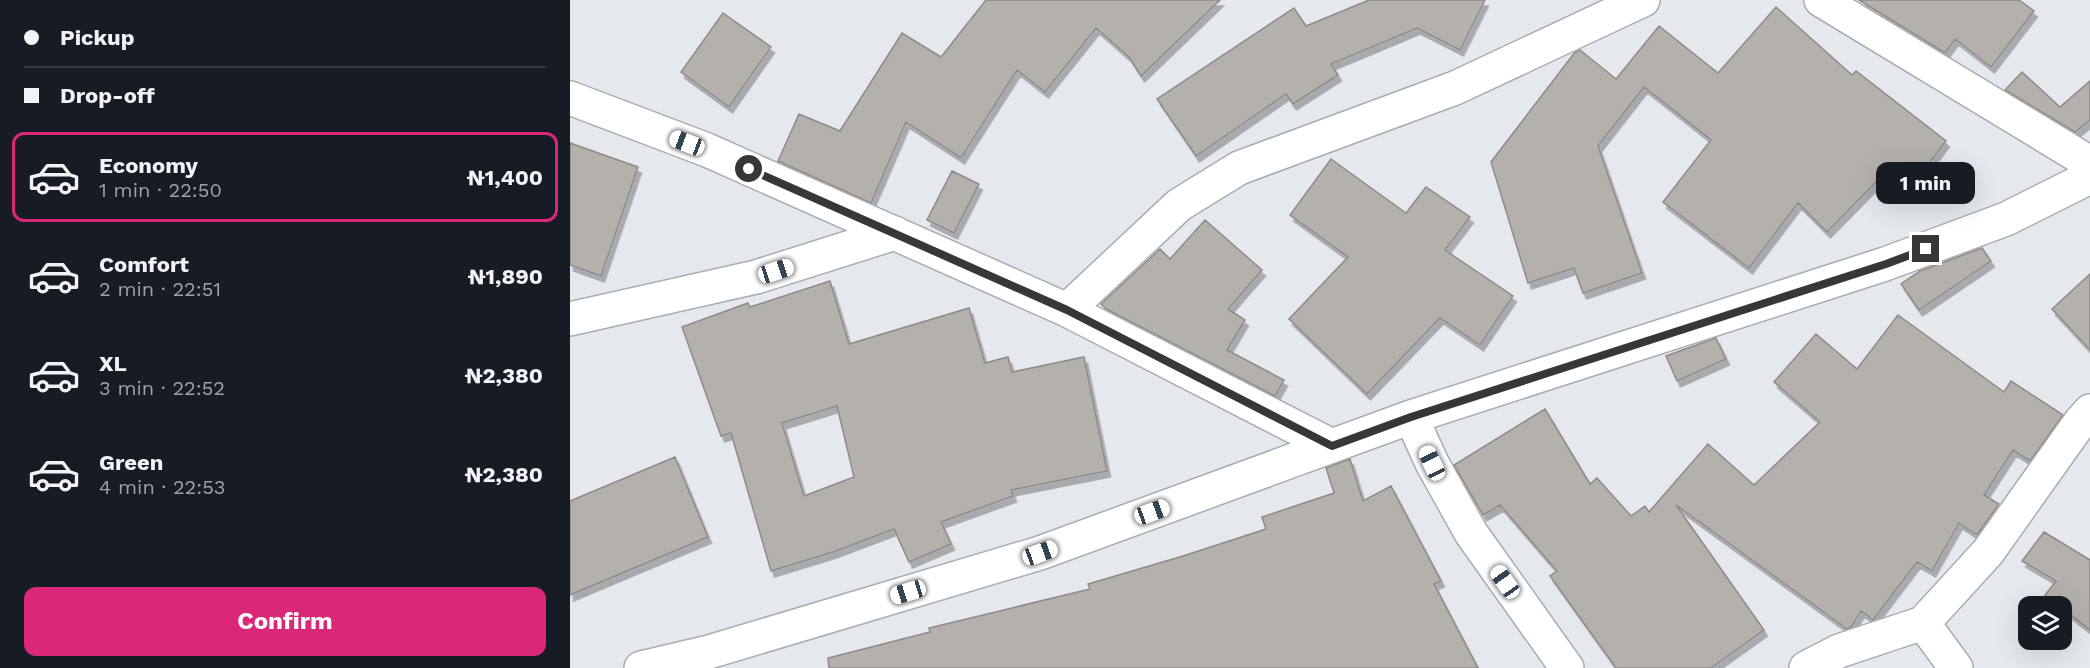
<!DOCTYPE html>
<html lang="en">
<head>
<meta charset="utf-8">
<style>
	:root { --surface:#171b24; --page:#242831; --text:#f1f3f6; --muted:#9ea1a6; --line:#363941; --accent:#db2777 }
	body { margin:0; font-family:"Work Sans",sans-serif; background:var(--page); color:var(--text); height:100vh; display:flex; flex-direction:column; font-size:22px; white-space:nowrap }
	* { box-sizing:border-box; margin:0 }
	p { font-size:20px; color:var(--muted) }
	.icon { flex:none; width:33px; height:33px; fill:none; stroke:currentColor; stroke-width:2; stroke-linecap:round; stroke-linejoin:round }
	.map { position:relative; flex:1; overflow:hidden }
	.drawer { display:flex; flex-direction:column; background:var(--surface); width:570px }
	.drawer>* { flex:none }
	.banner { display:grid; align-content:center; height:132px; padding:0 24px; background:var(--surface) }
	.fabs { position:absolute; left:1448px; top:596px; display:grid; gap:12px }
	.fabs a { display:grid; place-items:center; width:54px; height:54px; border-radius:12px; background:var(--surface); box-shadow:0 6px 24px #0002; font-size:30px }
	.end { position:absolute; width:27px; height:27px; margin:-14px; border:8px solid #353738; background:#fff; box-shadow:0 0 0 3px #fff }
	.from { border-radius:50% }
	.bubble { position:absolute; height:42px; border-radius:12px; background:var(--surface); box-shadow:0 6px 24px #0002; font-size:20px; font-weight:700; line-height:42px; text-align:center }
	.car { position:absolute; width:18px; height:36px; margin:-18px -9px; border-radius:8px; box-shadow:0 0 4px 2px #0007; background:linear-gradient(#fff 24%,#345 0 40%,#fff 0 76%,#345 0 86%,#fff 0) }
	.banner b { display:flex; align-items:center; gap:21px; height:57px; font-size:22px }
	.banner b+b { border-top:2px solid var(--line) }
	.banner i { width:15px; height:15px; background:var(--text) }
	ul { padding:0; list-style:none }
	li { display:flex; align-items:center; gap:18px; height:90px; margin:0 12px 9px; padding:0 12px; border:3px solid transparent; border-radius:12px }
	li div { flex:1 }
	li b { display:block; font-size:22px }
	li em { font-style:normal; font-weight:700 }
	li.current { border-color:var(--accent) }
	li>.icon { width:54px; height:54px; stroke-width:1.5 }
	.button { display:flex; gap:12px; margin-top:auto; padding:12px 24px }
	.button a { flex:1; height:69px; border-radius:12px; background:var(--accent); color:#fff; font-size:24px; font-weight:700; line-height:69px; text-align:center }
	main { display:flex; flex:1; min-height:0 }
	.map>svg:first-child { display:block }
</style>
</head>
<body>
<main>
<section class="drawer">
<div class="banner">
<b><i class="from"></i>Pickup</b>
<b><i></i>Drop-off</b>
</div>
<ul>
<li class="current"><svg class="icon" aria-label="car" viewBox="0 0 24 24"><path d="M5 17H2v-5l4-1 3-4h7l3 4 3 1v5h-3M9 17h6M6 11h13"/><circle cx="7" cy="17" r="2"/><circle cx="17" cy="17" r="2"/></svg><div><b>Economy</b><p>1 min · 22:50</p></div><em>₦1,400</em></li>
<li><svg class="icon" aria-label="car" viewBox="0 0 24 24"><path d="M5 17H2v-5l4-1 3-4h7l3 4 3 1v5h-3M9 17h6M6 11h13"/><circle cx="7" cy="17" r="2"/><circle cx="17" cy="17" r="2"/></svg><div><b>Comfort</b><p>2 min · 22:51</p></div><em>₦1,890</em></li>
<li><svg class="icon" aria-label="car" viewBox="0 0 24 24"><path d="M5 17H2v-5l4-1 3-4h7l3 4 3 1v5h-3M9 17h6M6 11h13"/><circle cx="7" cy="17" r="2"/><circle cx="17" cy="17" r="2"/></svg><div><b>XL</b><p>3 min · 22:52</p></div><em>₦2,380</em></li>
<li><svg class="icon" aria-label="car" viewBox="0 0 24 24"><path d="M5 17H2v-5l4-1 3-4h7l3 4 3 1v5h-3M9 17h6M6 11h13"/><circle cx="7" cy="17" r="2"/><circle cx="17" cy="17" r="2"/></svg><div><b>Green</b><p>4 min · 22:53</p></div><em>₦2,380</em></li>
</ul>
<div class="button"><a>Confirm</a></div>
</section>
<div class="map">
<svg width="1520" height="668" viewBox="0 0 1520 668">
	<defs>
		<filter id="shadow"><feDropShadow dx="3.5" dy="6" stdDeviation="0" flood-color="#0004"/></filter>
	</defs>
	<rect width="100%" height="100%" fill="#e5e9ed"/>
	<!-- building -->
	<path fill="#b4b0ac" stroke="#8f8b88" stroke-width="1.5" fill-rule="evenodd" filter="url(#shadow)" d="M416,0h234l-79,76 -12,-19 -33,-29 -51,64 -28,-22 -56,88 -55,-36 -35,81 -93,-42 21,-47 41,17 62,-98 39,24z
		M799,0h116l-25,50 -43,-22 -86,36 7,11 -45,29 -7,-10 -90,62 -39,-57 137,-91 12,18z
		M1289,0h160l15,11 -43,56 -36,-28 -10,14z
		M1206,7l76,68 4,-4 90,70 -37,49 -23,-18 -59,60 -29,-29 -49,65 -86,-66 48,-62 -67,-53 -46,59 44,127 -59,20 -9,-25 -46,15 -37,-121 84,-110 5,-2 36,29 43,-53 59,47z
		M153,13l48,34 -42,60 -48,-35z
		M1452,72l38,35 30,-26v39l-15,12 -70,-42z
		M0,143l68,24 -37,109 -31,-11z
		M761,159l75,54 20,-26 44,30 -25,33 68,46 -33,49 -40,-27 -73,76 -78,-75 59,-62 -58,-42z
		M382,171l27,13 -25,49 -27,-13z
		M635,220l57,50 -34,39 17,11 -18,30 57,30 -9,16 -169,-87 -5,-5 59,-55 10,10z
		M1412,248l9,13 -72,49 -18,-26 19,-13z
		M1520,274v76l-38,-41z
		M260,281l19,63 120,-36 16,55 23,-6 4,15 72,-15 23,114 -96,19 2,6 -72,26 10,22 -42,18 -15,-33 -61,23 -62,19 -40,-138 -10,3 -39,-109 66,-24 2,4zM267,406l17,71 -50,19 -22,-73z
		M1328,315l106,77 7,-11 52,34 -33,46 -17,-11 -29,45 15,9 -22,31 -18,-12 -27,48 -15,-9 -44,58 -12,-9 -10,16 -4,2 -171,-124 88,125 -53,38h-95l-66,-92 7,-5 -57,-66 -17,10 -29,-50 91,-56 45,75 7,-6 34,38 14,-10 4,6 59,-68 46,41 66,-63 -46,-40 42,-48 41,35z
		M1146,338l10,21 -49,22 -11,-25z
		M105,457l33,80 -138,58v-94z
		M780,459l13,42 28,-15 50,95 -7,3 44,84h-649l-1,-10 102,-26 -1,-4 161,-39 -2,-5 95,-28 83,-27 -4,-12 72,-24 -8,-25z
		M1474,532l46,28v70l-45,-35 11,-14 -34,-20z"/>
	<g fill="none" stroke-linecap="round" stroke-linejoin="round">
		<defs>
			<path id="minor" d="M1251,0l269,163
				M0,98l137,52 360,160 265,136
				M497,310l112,-105 60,-37 216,-80 188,-88
				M0,319l186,-42 139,-44
				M841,417l21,46 39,70 96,135
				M1353,623l33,45
				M71,668l68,-16 331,-99 371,-136 474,-153 121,-45 84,-42
				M1236,668l33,-17 84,-28 65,-71 93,-131 9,-10"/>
		</defs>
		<!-- minor casing -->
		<use href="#minor" stroke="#a9adb1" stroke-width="36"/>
		<!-- minor -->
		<use href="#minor" stroke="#fff" stroke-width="33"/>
	</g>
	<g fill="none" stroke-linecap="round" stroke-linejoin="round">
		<!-- route -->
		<path stroke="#353738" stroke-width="8" d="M179,169l318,141 265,136 79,-29 475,-153 40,-15"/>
	</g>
</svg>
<div class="fabs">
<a><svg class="icon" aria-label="layers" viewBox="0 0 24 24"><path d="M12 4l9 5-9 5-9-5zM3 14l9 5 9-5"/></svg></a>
</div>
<i class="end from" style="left:179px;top:169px"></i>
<i class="end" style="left:1356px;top:249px"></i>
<div class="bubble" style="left:1306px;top:162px;width:99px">1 min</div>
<i class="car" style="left:117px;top:143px;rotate:291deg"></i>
<i class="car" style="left:206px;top:271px;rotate:72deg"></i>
<i class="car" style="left:862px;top:463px;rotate:335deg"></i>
<i class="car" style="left:582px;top:512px;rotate:70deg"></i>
<i class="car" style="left:470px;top:553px;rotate:70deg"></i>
<i class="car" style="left:935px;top:582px;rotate:325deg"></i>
<i class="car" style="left:338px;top:592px;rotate:253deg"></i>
</div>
</main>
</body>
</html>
